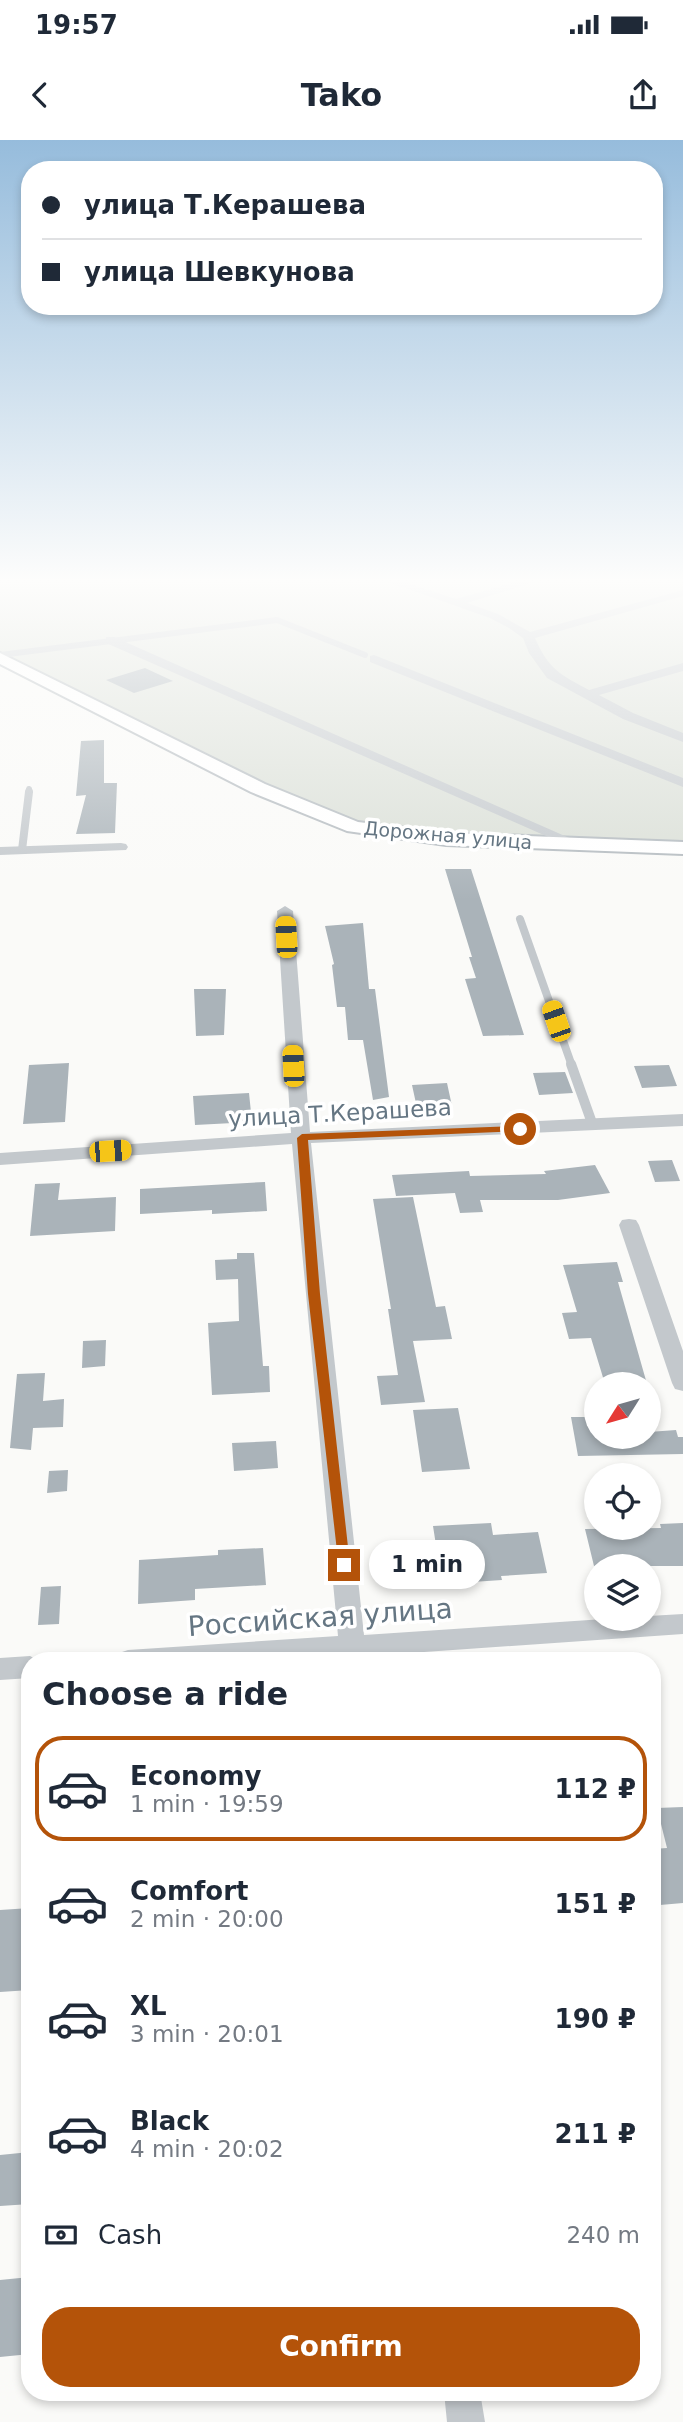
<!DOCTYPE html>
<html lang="en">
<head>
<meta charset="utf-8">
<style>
	:root { --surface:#fff; --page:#f6f6f7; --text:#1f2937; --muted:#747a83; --line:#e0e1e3; --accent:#b45309 }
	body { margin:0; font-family:"DejaVu Sans",sans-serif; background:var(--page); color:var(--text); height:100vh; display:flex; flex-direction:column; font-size:26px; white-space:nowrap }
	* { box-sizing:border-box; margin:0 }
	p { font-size:23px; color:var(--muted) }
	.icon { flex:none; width:38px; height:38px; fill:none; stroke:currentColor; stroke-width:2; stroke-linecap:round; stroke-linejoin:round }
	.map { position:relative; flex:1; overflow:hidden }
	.details { position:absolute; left:21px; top:1512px; width:640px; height:749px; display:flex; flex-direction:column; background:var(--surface); border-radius:28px; box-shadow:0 4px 10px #0003 }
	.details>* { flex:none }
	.guide { position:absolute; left:21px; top:21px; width:642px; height:154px; border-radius:28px; box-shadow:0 4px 10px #0003; display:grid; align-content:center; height:154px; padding:0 21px; background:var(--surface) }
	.needle { width:46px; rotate:233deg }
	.tools { position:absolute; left:584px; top:1232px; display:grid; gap:14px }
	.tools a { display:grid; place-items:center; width:77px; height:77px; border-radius:50%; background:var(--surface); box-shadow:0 4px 10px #0003; font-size:35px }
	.end { position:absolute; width:32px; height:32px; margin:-16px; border:9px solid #b45309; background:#fff; box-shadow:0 0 0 4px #fff }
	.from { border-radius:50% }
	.bubble { position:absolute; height:49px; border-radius:24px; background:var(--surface); box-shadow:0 4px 10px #0003; font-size:23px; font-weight:700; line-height:49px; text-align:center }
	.car { position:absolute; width:21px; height:42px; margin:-21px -10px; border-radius:9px; box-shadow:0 0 5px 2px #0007; background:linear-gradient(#f5c518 24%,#345 0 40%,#f5c518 0 76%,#345 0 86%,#f5c518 0) }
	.guide b { display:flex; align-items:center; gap:24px; height:66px; font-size:26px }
	.guide b+b { border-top:2px solid var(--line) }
	.guide i { width:18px; height:18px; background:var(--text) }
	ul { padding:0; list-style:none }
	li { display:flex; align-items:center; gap:21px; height:105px; margin:0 14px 10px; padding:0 7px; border:4px solid transparent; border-radius:28px }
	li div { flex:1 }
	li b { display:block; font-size:26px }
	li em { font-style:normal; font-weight:700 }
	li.current { border-color:var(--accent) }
	li>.icon { width:63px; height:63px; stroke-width:1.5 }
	h2 { padding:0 21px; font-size:32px; line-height:84px }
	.pay { display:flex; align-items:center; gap:18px; height:77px; padding:0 21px; font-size:26px }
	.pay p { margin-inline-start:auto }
	.primary-button { display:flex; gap:14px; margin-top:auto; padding:14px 21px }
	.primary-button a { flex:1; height:80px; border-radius:28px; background:var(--accent); color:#fff; font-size:28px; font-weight:700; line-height:80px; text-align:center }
	.status { display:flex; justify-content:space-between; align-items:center; height:49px; padding:0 35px; background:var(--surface); direction:ltr }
	.status svg { height:19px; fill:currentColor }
	header { display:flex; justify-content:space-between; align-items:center; height:91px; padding:0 21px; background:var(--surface); font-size:32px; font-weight:700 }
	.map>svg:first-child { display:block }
</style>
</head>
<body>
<div class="status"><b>19:57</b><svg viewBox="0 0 49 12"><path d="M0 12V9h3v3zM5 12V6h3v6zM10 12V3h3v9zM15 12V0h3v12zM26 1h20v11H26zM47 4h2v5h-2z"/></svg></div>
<header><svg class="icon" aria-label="back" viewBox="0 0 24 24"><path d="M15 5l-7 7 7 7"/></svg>Tako<svg class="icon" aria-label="share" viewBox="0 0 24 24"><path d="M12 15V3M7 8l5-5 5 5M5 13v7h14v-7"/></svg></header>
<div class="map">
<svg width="683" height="2282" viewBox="0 0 683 2282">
	<rect width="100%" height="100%" fill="#fafaf8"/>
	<!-- green -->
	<path fill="#dadfd7" d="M0,440h683v268l-237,-9 -92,-12 -354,-169z"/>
	<!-- building -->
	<path fill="#aab3b9" d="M145,528l28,13 -39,12 -28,-13z
		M104,600v43h13l-2,50 -39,1 10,-39 -10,1 5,-55z
		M445,729h26l53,166 -41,1 -18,-57 11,-1 -7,-21h3z
		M363,783l6,66h6l14,108 -16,3 -10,-60h-15l-3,-33h-8l-5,-42 2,-1 -9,-38z
		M194,849h32l-2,46 -28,1z
		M69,923l-4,59 -42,2 6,-59z
		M669,925l8,21 -35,2 -8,-22z
		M565,932l8,21 -34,2 -6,-22z
		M447,943l5,23 -35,2 -5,-23z
		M249,953l3,29 -57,3 -2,-29z
		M672,1020l8,21 -25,1 -7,-21z
		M595,1025l15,28 -52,7h-78l3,12 -23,1 -5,-20 -59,3 -4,-21 77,-4 1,5 76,-2 -2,-3z
		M265,1042l2,29 -55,3v-4l-72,4v-25z
		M60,1043l-2,17 58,-3 -1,34 -85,5 5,-52z
		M413,1057l23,110 9,-1 7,33 -39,2 12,61 -44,3 -4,-29 21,-1 -10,-66h3l-18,-110z
		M237,1113h17l9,113h6l1,26 -58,3 -4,-72 31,-2 -1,-42 -22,1 -1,-20 22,-1z
		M617,1122l6,20h-5l29,102h-42l-14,-46 -22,1 -7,-26 15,-1 -14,-47z
		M106,1200l-1,26 -23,2 1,-27z
		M45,1233l-2,28 21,-2 -1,28 -30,1 -2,22 -21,-2 7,-74z
		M458,1268l12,61 -48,3 -9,-62z
		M571,1277h26v20h52v-5l27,-2 2,7h5v17l-105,2z
		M276,1301l2,27 -44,3 -2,-28z
		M68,1330l-1,21 -20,2 2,-22z
		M491,1383l2,12 45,-3 9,41 -46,3 1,4 -60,4 -9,-58z
		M683,1383v43h-89l-9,-37 76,-1 -1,-4z
		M263,1408l3,37 -71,4v11l-57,4 1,-44 79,-5v-5z
		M61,1446l-2,38 -21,1 3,-38z
		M683,1667v96l-23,2 -7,-29v-27l14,-1 -10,-40z
		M30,1768v82l-30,2v-82z
		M30,2012v52l-30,2v-51z
		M30,2137v77l-30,3v-77z"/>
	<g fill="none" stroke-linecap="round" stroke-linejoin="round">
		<defs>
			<path id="secondary" d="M0,513l265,131 93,38 88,11 237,9v12l-237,-9 -99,-14 -96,-39 -251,-128z"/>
		</defs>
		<!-- secondary casing -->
		<use href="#secondary" stroke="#b3babf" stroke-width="4"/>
		<!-- lane-far2 -->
		<path stroke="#c3c8cc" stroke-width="6" d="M391,440l9,4
			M0,515l277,-35 88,35
			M28,654l1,-5"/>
		<!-- lane-far1 -->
		<path stroke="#c3c8cc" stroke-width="8" d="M22,710l7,-58
			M520,779l52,147"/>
		<!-- lane -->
		<path stroke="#c3c8cc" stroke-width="10" d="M571,924l21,59"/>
		<!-- street -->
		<path fill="#c3c8cc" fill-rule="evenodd" d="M522,440h19l-74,23 31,11 32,18 153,-42v6l-148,42c13,31 26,37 54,52l94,-27v8l-84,24 34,18 50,20v9l-60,-23 -76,-41 -18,-25 -6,-15 -14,-10 -19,-10 -96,-34 10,-2 52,17z
			M106,497h8l469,207 -7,4 -5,-1 -465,-204z
			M374,515l309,123v9l-313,-125v-6z
			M121,703l5,1 2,3 -2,3 -126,5v-8z
			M285,766l8,5 17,221 373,-18v12l-372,17 53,492 240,-16h45v-3l34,-2v20l-316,22 1,5h-26l-1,-3 -47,3h-179l4,-8 9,-3 210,-14 -46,-492 -292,21v-12l291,-20 -14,-222z
			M629,1079l7,1 3,5 44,126v40l-8,-2 -3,-6 -53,-158 3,-5z
			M30,1516l10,5h-10v17l-30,2v-22z
			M444,2252h36l5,30h-38z"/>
		<!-- secondary -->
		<use href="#secondary" fill="#fff" fill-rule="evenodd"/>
	</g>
	<!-- sky -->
	<linearGradient id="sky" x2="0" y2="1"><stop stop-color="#96bcdc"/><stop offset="0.58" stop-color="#fdfdfc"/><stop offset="1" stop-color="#fdfdfc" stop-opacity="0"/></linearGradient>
	<rect width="683" height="760" fill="url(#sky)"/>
	<!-- route -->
	<path fill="#b45309" d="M520,986l5,3 -1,2 -216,9 12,154 30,271 -2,4h-9l-31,-275 -11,-156 5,-4z"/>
	<g text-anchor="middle" stroke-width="7" stroke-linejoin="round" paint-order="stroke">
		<!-- far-street labels -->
		<g font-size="19" fill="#657683" stroke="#fff">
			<text transform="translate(448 695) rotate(5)" y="7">Дорожная улица</text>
		</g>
		<!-- street labels -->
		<g font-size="23" fill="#657683" stroke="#fff">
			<text transform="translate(340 973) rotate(-3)" y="8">улица Т.Керашева</text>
		</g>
		<!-- near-street labels -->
		<g font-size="28" fill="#657683" stroke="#fff">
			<text transform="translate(320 1477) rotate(-4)" y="10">Российская улица</text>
		</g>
	</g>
</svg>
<div class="tools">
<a><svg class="needle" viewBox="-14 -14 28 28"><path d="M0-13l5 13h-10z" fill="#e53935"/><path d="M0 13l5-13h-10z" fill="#747a83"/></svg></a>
<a><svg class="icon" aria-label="locate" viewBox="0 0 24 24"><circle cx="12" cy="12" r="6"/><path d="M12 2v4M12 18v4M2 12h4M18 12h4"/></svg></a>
<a><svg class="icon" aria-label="layers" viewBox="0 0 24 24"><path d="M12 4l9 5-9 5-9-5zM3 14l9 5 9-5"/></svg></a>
</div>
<i class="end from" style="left:520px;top:989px"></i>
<i class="end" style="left:344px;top:1425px"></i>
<div class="bubble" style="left:369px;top:1400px;width:116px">1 min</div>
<i class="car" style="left:286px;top:797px;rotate:357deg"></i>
<i class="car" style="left:556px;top:881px;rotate:341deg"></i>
<i class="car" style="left:293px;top:926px;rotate:357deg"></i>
<i class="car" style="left:110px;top:1011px;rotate:86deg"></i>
<div class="guide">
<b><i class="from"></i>улица Т.Керашева</b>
<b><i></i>улица Шевкунова</b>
</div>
<section class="details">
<h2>Choose a ride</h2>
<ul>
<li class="current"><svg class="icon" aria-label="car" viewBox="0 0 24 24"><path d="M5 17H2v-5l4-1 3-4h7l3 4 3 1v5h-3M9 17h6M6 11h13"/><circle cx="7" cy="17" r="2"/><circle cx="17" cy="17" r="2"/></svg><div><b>Economy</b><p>1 min · 19:59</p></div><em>112 ₽</em></li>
<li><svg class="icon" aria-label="car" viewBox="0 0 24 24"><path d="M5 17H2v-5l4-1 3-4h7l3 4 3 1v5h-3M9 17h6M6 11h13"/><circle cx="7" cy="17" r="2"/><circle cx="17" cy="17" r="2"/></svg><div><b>Comfort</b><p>2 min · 20:00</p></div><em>151 ₽</em></li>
<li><svg class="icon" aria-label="car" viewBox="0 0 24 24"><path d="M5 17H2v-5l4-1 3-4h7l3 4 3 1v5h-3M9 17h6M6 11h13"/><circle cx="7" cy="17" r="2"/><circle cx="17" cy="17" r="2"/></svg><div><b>XL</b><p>3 min · 20:01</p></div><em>190 ₽</em></li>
<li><svg class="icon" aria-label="car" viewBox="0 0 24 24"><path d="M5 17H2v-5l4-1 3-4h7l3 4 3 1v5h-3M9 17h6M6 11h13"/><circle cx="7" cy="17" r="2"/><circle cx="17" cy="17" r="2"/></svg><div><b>Black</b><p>4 min · 20:02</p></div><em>211 ₽</em></li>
</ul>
<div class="pay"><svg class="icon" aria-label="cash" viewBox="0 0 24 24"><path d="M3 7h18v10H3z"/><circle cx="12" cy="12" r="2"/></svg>Cash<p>240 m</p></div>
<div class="primary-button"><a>Confirm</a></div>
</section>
</div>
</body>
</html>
